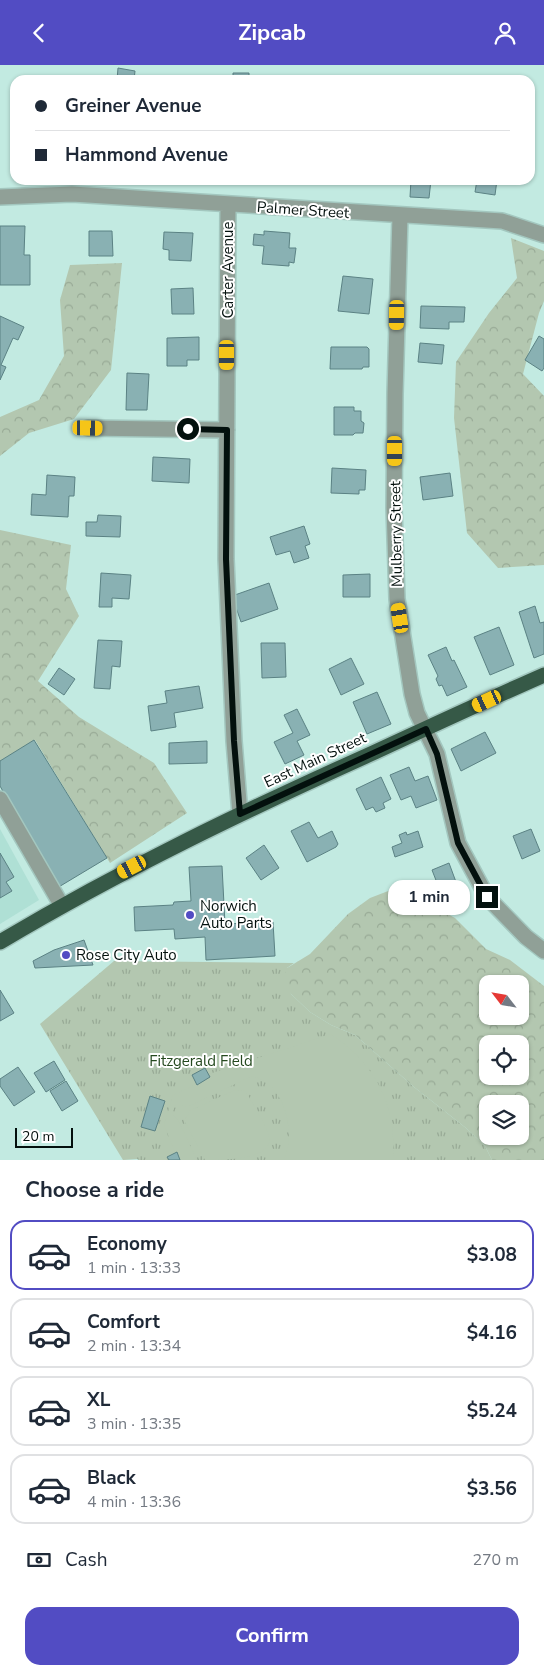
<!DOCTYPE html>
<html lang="en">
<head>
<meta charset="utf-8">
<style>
	:root { --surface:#fff; --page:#f2f2f3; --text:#1f2937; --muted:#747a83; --line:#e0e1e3; --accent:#524cc3 }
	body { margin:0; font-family:"Nunito Sans",sans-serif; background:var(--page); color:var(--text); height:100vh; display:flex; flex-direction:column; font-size:19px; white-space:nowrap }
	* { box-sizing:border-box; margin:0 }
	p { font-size:16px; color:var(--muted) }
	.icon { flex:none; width:28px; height:28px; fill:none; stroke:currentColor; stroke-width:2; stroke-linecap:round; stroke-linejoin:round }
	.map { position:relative; height:1095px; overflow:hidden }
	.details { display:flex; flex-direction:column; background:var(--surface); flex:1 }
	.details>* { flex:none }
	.top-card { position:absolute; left:10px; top:10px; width:525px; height:110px; border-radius:15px; box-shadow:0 1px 4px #0004; display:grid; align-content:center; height:110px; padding:0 25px; background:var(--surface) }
	.needle { width:32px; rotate:301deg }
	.fabs { position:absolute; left:479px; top:910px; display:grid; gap:10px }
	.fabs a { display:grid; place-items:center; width:50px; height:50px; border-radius:10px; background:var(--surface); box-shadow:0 1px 4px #0004; font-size:25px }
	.scale { position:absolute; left:15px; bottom:12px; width:58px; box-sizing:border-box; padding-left:5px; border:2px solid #03100d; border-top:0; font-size:14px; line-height:18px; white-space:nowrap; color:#03100d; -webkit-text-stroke:4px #fff; paint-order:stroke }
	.end { position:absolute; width:22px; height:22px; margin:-11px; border:6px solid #03100d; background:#fff; box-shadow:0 0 0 2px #fff }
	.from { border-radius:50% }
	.bubble { position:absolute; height:35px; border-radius:15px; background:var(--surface); box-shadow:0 1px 4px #0004; font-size:16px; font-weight:700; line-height:35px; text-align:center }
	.car { position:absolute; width:15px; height:30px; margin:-15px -8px; border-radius:6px; box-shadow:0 0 4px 1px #0007; background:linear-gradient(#f5c518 24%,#345 0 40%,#f5c518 0 76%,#345 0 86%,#f5c518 0) }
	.top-card b { display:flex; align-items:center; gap:18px; height:48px; font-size:19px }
	.top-card b+b { border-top:1px solid var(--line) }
	.top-card i { width:12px; height:12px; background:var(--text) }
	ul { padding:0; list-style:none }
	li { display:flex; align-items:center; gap:15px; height:70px; margin:0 10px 8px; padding:0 15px; border:2px solid var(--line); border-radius:15px }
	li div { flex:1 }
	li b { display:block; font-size:19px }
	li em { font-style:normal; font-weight:700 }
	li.active { border-color:var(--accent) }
	li>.icon { width:45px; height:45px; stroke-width:1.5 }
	h2 { padding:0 25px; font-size:22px; line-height:60px }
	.pay { display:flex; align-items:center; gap:12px; height:55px; padding:0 25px; font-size:19px }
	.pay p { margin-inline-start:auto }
	.cta { display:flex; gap:10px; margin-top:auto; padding:10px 25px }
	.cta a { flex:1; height:58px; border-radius:15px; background:var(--accent); color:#fff; font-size:20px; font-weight:700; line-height:58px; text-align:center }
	header { display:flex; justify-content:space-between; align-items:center; height:65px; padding:0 25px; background:var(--accent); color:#fff; font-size:22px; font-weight:700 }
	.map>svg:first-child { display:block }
</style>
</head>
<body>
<header><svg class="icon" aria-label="back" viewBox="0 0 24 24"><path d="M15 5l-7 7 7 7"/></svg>Zipcab<svg class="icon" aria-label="person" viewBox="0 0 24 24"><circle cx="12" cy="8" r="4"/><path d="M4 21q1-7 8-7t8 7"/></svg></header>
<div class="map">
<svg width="544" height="1095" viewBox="0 0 544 1095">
	<defs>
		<pattern id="grass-tufts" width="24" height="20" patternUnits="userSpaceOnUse" patternTransform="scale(1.25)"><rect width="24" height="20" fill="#b3c7b0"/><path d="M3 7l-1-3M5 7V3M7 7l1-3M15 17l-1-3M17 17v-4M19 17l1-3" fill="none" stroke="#98aa96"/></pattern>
		<pattern id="forest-crowns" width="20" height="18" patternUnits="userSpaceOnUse" patternTransform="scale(1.25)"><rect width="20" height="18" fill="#b3c7b0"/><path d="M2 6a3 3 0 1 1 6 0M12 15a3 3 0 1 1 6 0" fill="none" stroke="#98aa96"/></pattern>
	</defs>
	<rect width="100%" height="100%" fill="#c2eae1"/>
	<!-- built -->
	<path fill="#afe0d5" d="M0,764l39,71 -39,24z"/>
	<!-- grass -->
	<path fill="url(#grass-tufts)" d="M114,896l180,2 -7,5 4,26 19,18 21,13 24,10 59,52 52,41 19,18 7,14h-353l-2,-1 -14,1 -83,-136z"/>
	<!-- forest -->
	<path fill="url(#forest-crowns)" fill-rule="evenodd" d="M511,173l33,13v50l-5,12 -16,61 21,22v169l-46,3 -31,-35 -13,-115 2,-56 33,-49 28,-35z
		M122,198l-11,107 -37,49 -45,14 -29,23v-39l39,-17 25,-44 -4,-56 10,-35z
		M0,465l71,15 -5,44 13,27 -41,65 41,36 75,46 33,50 -77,50 -75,-123 -35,21z
		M396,823l14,3 10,8 35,19 31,31 24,11 34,26v174h-52l-7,-14 -19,-18 -52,-41 -59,-52 -24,-10 -21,-13 -19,-18 -8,-13 4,-13 23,-14 38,-40 22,-16zM488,919h32v32h-32zM488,979h32v32h-32zM488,1039h32v32h-32z"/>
	<!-- garden -->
	<path fill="#b3c7b0" d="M331,969c45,31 66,71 62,126h-109c12,-28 2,-75 -32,-84l-65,31 -8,-3 -4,2 -3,8 6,6 19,40h-19l-14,-35 9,-30 24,-11 6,-8z
		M235,1025l10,1 3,4c6,12 18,29 21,42 6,23 -49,23 -64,23l-21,-40 4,-5 1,-4z"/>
	<!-- building -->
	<path fill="#89b1b3" stroke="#5b8284" d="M118,3l17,3 -1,9h-17z
		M233,8h16v7h-16z
		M241,115h27l-1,2h-26z
		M411,115h20l-2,18 -19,-1z
		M477,115h20l-2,15 -20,-3z
		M0,161h25l-1,29h6v30h-30z
		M89,166h23l1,25h-24z
		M264,166l26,2 -1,15h7l-2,15 -5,-1v4l-27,-2 2,-18 -11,-1 1,-11 10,1z
		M164,167l29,1 -2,28 -22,-1v-10l-6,-1z
		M343,211l30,3 -4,35 -31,-3z
		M193,223l1,26h-22l-1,-25z
		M421,241l44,1 -1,15h-15v7l-29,-1z
		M0,251l24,11 -6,13 -5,-2 -12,27 5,2 -6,13z
		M539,271l5,3v29l-2,3 -17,-11z
		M199,272v23h-12v6h-20v-28z
		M420,278l24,2 -2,19 -24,-2z
		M331,282h36l2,2v18h-6l-1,2h-32z
		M127,308l22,1 -2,36h-21z
		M334,342h20v4h7v10l3,2 -1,10h-8l-2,2h-19z
		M153,392l37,2 -1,24 -37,-2z
		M332,403l34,2 -1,20h-6v4l-28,-1z
		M450,408l3,23 -30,4 -3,-23z
		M47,410l28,2 -1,19h-5l-1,21 -37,-2 1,-21 14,1z
		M98,450l23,1 -1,21 -34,-1v-14h11z
		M304,461l6,18 -5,2 4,12 -15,5 -4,-12 -14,4 -6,-18z
		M101,508l30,2 -2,24 -17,-1v9h-13z
		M370,509v23h-27v-22z
		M269,518l9,26 -37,13 -9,-26z
		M535,541l5,17 4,-1v32l-10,4 -15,-46z
		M499,562l15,38 -24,10 -16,-38z
		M98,575l24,1 -2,26 -8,-1 -2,23 -16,-1z
		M261,578h24l1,34 -24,1z
		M446,582l6,14 2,-1 13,27 -20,9 -5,-11 -3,1 -3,-7 2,-3 -10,-21z
		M351,593l13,26 -23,11 -12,-26z
		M59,603l16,11 -11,16 -16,-11z
		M199,621l4,22 -29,5 2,14 -25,4 -3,-25 19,-3 -2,-12z
		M377,627l14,32 -24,10 -14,-32z
		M297,644l13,26 -13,6 7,14 -19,9 -11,-22 19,-9 -9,-18z
		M485,667l11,21 -35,18 -10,-22z
		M34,675l73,118 -50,30 -57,-102v-25z
		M207,676v22l-38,1v-21z
		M409,702l6,14 13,-5 9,24 -21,8 -5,-12 -10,4 -11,-25z
		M381,712l10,22 -8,4 2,5 -9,4 -3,-5 -7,3 -10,-21z
		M309,757l9,16 14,-7 6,13 -2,3 -29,15 -16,-31z
		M531,764l9,22 -18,8 -9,-23z
		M418,766l5,16 -28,10 -3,-10 10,-4 -3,-8 7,-3 1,3z
		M264,780l15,23 -18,12 -15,-22z
		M0,788l14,24 -8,5 6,9 -12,7z
		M449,798l7,19 -17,6 -7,-18z
		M222,801l3,58 48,-2 2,34 -69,4 -1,-23 -30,2 -1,-10 -39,2 -1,-24 39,-2 1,-3 17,-1 -2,-34z
		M84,875l9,25 -58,3 -2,-7 21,-11z
		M0,925l14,23 -14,8z
		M54,996l11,19 -19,12 -12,-19z
		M18,1002l17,25 -21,14 -14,-20v-7z
		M205,1003l5,9 -13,8 -5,-10z
		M66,1016l12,20 -16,10 -12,-20z
		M150,1031l15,5 -10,30 -14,-4z
		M177,1087l3,8h-11l-2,-3z"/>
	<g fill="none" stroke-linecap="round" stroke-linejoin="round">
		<defs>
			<path id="street" d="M0,132l72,-3 430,27 42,14
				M228,140l-2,354 8,182 6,73
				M400,151l-5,178 -1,114 3,91 15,95 5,19 20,41 21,89 29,54 39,40 18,14
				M88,363l139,2
				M0,734l62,107"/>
			<path id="highway" d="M0,877c121,-72 246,-132 375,-190 56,-26 112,-52 169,-77"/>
		</defs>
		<!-- street casing -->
		<use href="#street" stroke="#a3c7bf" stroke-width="18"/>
		<!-- highway casing -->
		<use href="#highway" stroke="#a3c7bf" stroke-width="18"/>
		<!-- street -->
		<use href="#street" stroke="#90a097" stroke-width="15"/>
		<!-- highway -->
		<use href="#highway" stroke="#365947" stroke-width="15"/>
	</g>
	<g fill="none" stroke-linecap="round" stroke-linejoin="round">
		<!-- route -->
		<path stroke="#03100d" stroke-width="6" d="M188,364l39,1 -1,129 8,182 6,73 186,-85 11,25 21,89 29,54"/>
	</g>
	<!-- markers -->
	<g fill="#524cc3" stroke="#fff" stroke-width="2">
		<circle cx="190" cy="850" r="5"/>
		<circle cx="66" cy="890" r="5"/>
	</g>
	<g text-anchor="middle" stroke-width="4" stroke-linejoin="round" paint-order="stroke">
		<!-- street labels -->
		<g font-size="15" fill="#03100d" stroke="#fff">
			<text transform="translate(303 145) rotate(4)" y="5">Palmer Street</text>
			<text transform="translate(228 205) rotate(-90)" y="5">Carter Avenue</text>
			<text transform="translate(396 469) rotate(-91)" y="5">Mulberry Street</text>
			<text transform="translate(315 695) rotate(-25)" y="5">East Main Street</text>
		</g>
		<!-- poi labels -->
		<g font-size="15" fill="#03100d" stroke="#fff" text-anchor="start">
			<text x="200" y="846">Norwich<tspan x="200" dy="17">Auto Parts</tspan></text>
			<text x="76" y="895">Rose City Auto</text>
		</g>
		<!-- park labels -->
		<g font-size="15" fill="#25491f" stroke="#fff">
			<text x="201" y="1001">Fitzgerald Field</text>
		</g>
	</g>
</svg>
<div class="fabs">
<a><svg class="needle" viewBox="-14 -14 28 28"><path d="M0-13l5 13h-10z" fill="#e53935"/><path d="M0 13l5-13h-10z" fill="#747a83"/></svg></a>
<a><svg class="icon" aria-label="locate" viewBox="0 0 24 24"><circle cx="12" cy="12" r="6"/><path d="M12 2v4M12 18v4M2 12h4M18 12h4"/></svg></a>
<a><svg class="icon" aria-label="layers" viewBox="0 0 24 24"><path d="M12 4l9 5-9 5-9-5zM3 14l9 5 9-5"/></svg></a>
</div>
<div class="scale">20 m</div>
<i class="end from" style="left:188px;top:364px"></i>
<i class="end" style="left:487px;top:832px"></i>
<div class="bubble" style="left:388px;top:815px;width:82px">1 min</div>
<i class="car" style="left:397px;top:250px;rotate:181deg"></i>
<i class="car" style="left:227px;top:290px;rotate:180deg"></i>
<i class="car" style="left:88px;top:363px;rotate:91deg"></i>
<i class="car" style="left:395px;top:386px;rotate:180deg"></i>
<i class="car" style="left:400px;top:553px;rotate:351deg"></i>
<i class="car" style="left:487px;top:636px;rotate:245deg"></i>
<i class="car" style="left:132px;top:802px;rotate:243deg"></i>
<div class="top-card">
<b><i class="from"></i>Greiner Avenue</b>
<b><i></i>Hammond Avenue</b>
</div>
</div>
<section class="details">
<h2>Choose a ride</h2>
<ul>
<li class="active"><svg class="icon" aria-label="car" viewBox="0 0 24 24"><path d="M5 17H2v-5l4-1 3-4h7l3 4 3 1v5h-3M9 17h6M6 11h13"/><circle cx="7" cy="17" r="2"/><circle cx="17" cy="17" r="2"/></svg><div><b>Economy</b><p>1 min · 13:33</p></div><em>$3.08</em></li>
<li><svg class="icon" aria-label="car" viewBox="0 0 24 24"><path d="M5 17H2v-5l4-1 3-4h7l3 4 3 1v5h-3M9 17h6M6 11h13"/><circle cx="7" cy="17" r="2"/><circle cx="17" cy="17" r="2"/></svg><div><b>Comfort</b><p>2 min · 13:34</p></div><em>$4.16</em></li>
<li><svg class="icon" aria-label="car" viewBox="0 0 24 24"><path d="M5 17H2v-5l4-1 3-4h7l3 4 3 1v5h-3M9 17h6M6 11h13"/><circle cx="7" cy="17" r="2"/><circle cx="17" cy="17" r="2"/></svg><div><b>XL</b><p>3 min · 13:35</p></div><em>$5.24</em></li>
<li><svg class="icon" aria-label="car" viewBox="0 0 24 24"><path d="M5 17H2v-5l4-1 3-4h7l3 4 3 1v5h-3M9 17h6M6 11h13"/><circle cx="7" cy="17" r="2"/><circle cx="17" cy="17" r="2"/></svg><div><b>Black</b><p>4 min · 13:36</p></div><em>$3.56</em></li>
</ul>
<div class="pay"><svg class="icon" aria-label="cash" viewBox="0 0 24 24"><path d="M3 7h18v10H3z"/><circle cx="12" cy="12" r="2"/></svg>Cash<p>270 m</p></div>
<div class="cta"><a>Confirm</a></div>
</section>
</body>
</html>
